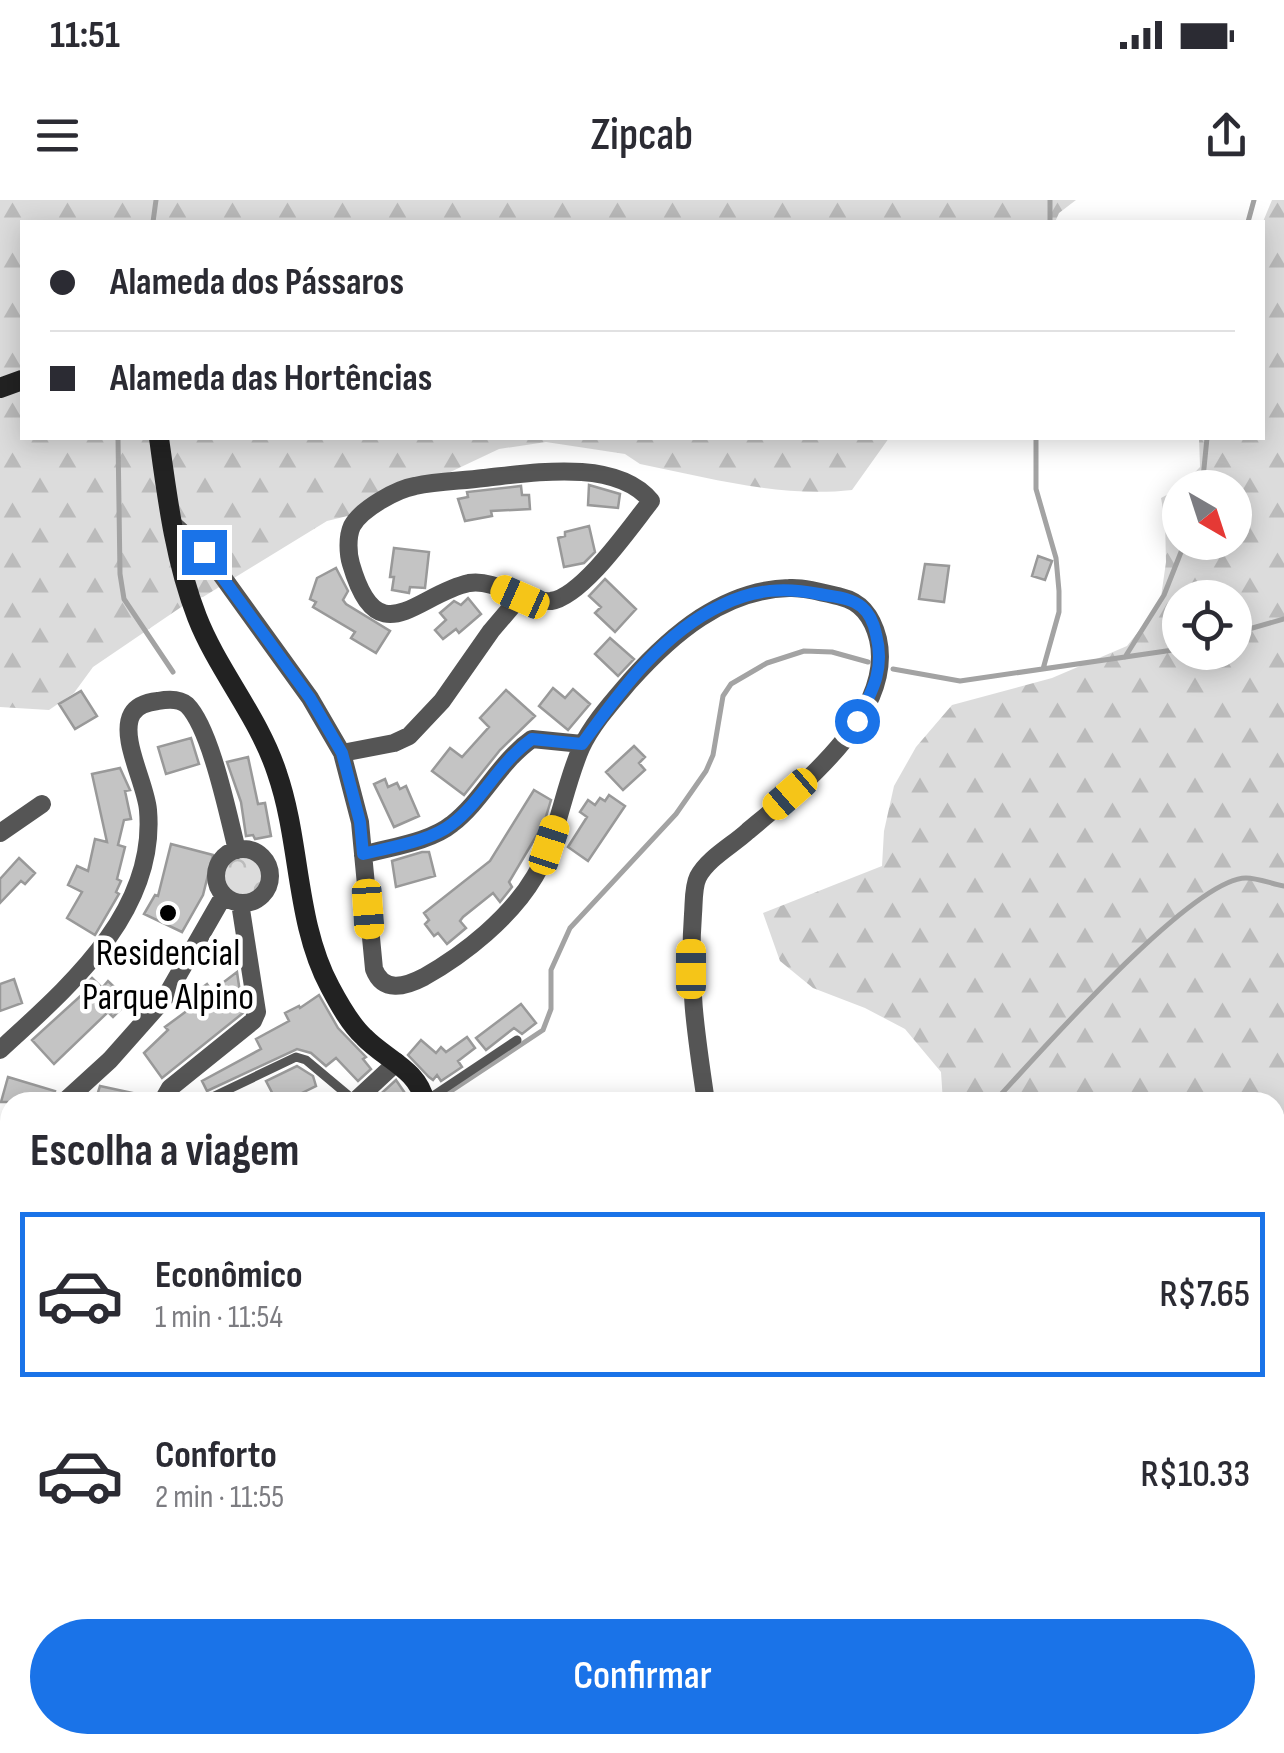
<!DOCTYPE html>
<html lang="pt">
<head>
<meta charset="utf-8">
<style>
	:root { --surface:#fff; --page:#f2f2f3; --text:#2b2b33; --muted:#7c7c81; --line:#e1e1e2; --accent:#1a73e8 }
	body { margin:0; font-family:"Sofia Sans Condensed",sans-serif; background:var(--page); color:var(--text); height:100vh; display:flex; flex-direction:column; font-size:38px; white-space:nowrap }
	* { box-sizing:border-box; margin:0 }
	p { font-size:32px; color:var(--muted) }
	.icon { flex:none; width:55px; height:55px; fill:none; stroke:currentColor; stroke-width:2; stroke-linecap:round; stroke-linejoin:round }
	.map { position:relative; flex:1; overflow:hidden }
	.drawer { position:absolute; left:0px; top:892px; width:1285px; height:662px; display:flex; flex-direction:column; background:var(--surface); border-radius:30px 30px 0 0; box-shadow:0 5px 25px #0003 }
	.drawer>* { flex:none }
	.guide { position:absolute; left:20px; top:20px; width:1245px; height:220px; border-radius:0px; box-shadow:0 5px 25px #0003; display:grid; align-content:center; height:220px; padding:0 30px; background:var(--surface) }
	.needle { width:65px; rotate:141deg }
	.controls { position:absolute; left:1162px; top:270px; display:grid; gap:20px }
	.controls a { display:grid; place-items:center; width:90px; height:90px; border-radius:50%; background:var(--surface); box-shadow:0 5px 25px #0003; font-size:50px }
	.end { position:absolute; width:45px; height:45px; margin:-22px; border:12px solid #1a73e8; background:#fff; box-shadow:0 0 0 5px #fff }
	.from { border-radius:50% }
	.car { position:absolute; width:30px; height:60px; margin:-30px -15px; border-radius:12px; box-shadow:0 0 8px 2px #0007; background:linear-gradient(#f5c518 24%,#345 0 40%,#f5c518 0 76%,#345 0 86%,#f5c518 0) }
	.guide b { display:flex; align-items:center; gap:35px; height:95px; font-size:38px }
	.guide b+b { border-top:2px solid var(--line) }
	.guide i { width:25px; height:25px; background:var(--text) }
	ul { padding:0; list-style:none }
	li { display:flex; align-items:center; gap:30px; height:165px; margin:0 20px 15px; padding:0 10px; border:5px solid transparent; border-radius:0px }
	li div { flex:1 }
	li b { display:block; font-size:38px }
	li em { font-style:normal; font-weight:600 }
	li.active { border-color:var(--accent) }
	li>.icon { width:90px; height:90px; stroke-width:1.5 }
	h2 { padding:0 30px; font-size:45px; line-height:120px }
	.cta { display:flex; gap:20px; margin-top:auto; padding:20px 30px }
	.cta a { flex:1; height:115px; border-radius:60px; background:var(--accent); color:#fff; font-size:40px; font-weight:600; line-height:115px; text-align:center }
	.status { display:flex; justify-content:space-between; align-items:center; height:70px; padding:0 50px; background:var(--surface); direction:ltr }
	.status svg { height:28px; fill:currentColor }
	header { display:flex; justify-content:space-between; align-items:center; height:130px; padding:0 30px; background:var(--surface); font-size:45px; font-weight:600 }
	.map>svg:first-child { display:block }
</style>
</head>
<body>
<div class="status"><b>11:51</b><svg viewBox="0 0 49 12"><path d="M0 12V9h3v3zM5 12V6h3v6zM10 12V3h3v9zM15 12V0h3v12zM26 1h20v11H26zM47 4h2v5h-2z"/></svg></div>
<header><svg class="icon" aria-label="menu" viewBox="0 0 24 24"><path d="M4 6h16M4 12h16M4 18h16"/></svg>Zipcab<svg class="icon" aria-label="share" viewBox="0 0 24 24"><path d="M12 15V3M7 8l5-5 5 5M5 13v7h14v-7"/></svg></header>
<div class="map">
<svg width="1284" height="1553" viewBox="0 0 1284 1553">
	<defs>
		<pattern id="forest-firs" width="22" height="20" patternUnits="userSpaceOnUse" patternTransform="scale(2.5)"><rect width="22" height="20" fill="#dcdcdc"/><path d="M5 1l3.5 6h-7zM16 11l3.5 6h-7z" fill="#bbb"/></pattern>
		<pattern id="park-crowns" width="20" height="18" patternUnits="userSpaceOnUse" patternTransform="scale(2.5)"><rect width="20" height="18" fill="#dcdcdc"/><path d="M2 6a3 3 0 1 1 6 0M12 15a3 3 0 1 1 6 0" fill="none" stroke="#bbb"/></pattern>
	</defs>
	<rect width="100%" height="100%" fill="#fff"/>
	<!-- forest -->
	<path fill="url(#forest-firs)" fill-rule="evenodd" d="M0,0h1076l-17,13 -4,9h-1033v216h867l-37,52c-72,8 -142,-12 -212,-26l-15,-10 -79,-12 -47,7 -131,62 -41,10 -124,76 -10,2 -100,68 -19,26 -25,17 -49,-3z
		M1272,0h12v1553h-735l-3,-8h729v-643h-332l-2,-30 -36,-43 -40,-21 -52,-20 -33,-27 -17,-48 119,-47 2,-35 10,-45 22,-39 36,-42 100,-27 75,-32 33,-42 6,-42 -1,-42 -4,-22 19,-10v54h55v-54h-55l20,-21 -1,-29h63v-214zM1180,398h55v54h-55z
		M0,1490l10,1v54h80v8h-90z"/>
	<!-- park -->
	<path fill="url(#park-crowns)" d="M221 676a22 22 0 1 1 44 0a22 22 0 1 1-44 0Z"/>
	<g fill="none" stroke-linecap="round" stroke-linejoin="round">
		<!-- stream -->
		<path stroke="#a3a3a3" stroke-width="5" d="M153,22l3,-22
			M1050,22v-22
			M1248,22l6,-22
			M118,238l2,136 4,25 49,73
			M1036,238v51l20,69 3,33v21l-16,57
			M1202,288l5,-50
			M1235,433l49,-14
			M1125,457l39,-62 21,-53
			M893,469l67,12 220,-32
			M442,897l101,-67 8,-21v-39l19,-42 106,-114 30,-43 7,-16 10,-59 8,-12 36,-21 37,-12 28,1 36,10
			M994,902c41,-44 198,-224 252,-224 12,0 26,6 38,8
			M1197,1553l5,-8"/>
	</g>
	<!-- building -->
	<path fill="#c4c4c4" stroke="#999" stroke-width="2.5" d="M589,285l31,9 -2,14 -30,-3z
		M521,286l1,9h7l1,14 -39,2 1,5 -27,5 -7,-22 10,-2 -1,-5z
		M589,326l6,26 -11,11 -20,4 -6,-29 7,-2v-4z
		M394,348l35,4 -4,36 -15,-1 -1,6 -17,-3 2,-13h-4z
		M1038,356l14,5 -7,19 -13,-4z
		M925,364l24,2 -5,36 -25,-3z
		M336,368l12,23 -5,9 3,4 44,27 -14,22 -25,-15 4,-6 -42,-25 3,-5 -6,-3 7,-21z
		M605,379l31,30 -21,23 -20,-19 6,-6 -12,-11z
		M468,398l13,16 -22,19 -3,-4 -13,10 -8,-9 11,-10 -6,-7 14,-12 7,4z
		M610,438l24,21 -16,17 -23,-22z
		M553,488l12,10 8,-9 17,15 -22,26 -29,-24z
		M506,490l29,26 -35,34 -36,45 -32,-24 18,-23 12,9 27,-30 -9,-9z
		M81,491l16,25 -22,13 -16,-25z
		M191,538l8,26 -33,10 -8,-27z
		M634,546l11,11 -6,6 6,7 -22,20 -17,-18z
		M248,557l10,47 7,-1 6,33 -16,3 -2,-4 -7,1 -5,-34 -14,-40z
		M120,568l10,22 -5,1 6,28 -7,1 -6,25 7,2 -8,32 4,2 -5,11 3,2 -24,41 -28,-17 15,-26 -14,-7 9,-19 11,5 7,-32 12,3 -15,-68z
		M385,579l3,8 9,-4 3,6 6,-3 13,30 -25,11 -20,-43z
		M534,590l17,10 -7,23 -35,59 3,5 -12,15 -7,-9 -30,24 -3,4 6,7 -19,16 -9,-11 -4,3 -9,-12 4,-4 -5,-7 66,-52z
		M609,595l16,11 -37,55 -20,-14 19,-30 -7,-5 8,-12 7,5 5,-7 5,3z
		M171,644l42,11 -10,40 -21,37 -38,-18 11,-19 3,1z
		M422,652h7l6,24 -39,11 -4,-26z
		M19,658l16,15 -10,11 -4,-3 -21,22v-24z
		M237,772l6,41 -81,65 -18,-25 24,-23 -3,-3 23,-17 -5,-8 24,-18 5,7z
		M92,778l10,10 6,-7 21,20 -16,16 -5,-5 -54,52 -22,-24 54,-49 -3,-4z
		M14,779l8,24 -22,8v-27z
		M319,795l19,33 28,29 -3,2 8,10 -13,12 -22,-23 -10,8 -15,-13 -14,-4 -90,42 -5,-10 59,-32 -5,-10 33,-18 -4,-8 14,-7 1,2z
		M521,804l15,19 -14,11 -8,-6 -28,22 -10,-12z
		M467,837l8,11 -17,13 4,6 -21,14 -4,-6 -4,5 -4,-3 -21,-22 13,-15 15,13 5,-6 5,5z
		M297,866l16,10 3,10 -16,8 6,8h-29l-11,-21z
		M8,877l47,14 -3,11h-51z
		M396,880l15,22h-39z
		M100,886l51,11 -1,5h-55z"/>
	<g fill="none" stroke-linecap="round" stroke-linejoin="round">
		<!-- lane -->
		<path stroke="#555" stroke-width="9" d="M427,900l90,-60
			M202,902l94,-45 10,3 49,41"/>
		<!-- street -->
		<path stroke="#555" stroke-width="18" d="M175,326l29,26 13,17 93,129 32,55 18,69 14,147c9,24 31,18 50,8 41,-23 87,-60 111,-101 23,-39 28,-87 46,-128 11,-24 32,-47 49,-67 42,-47 93,-91 159,-93 15,-1 36,5 52,9 22,5 32,22 37,42 17,75 -80,150 -130,192 -15,14 -40,27 -50,46 -5,10 -4,26 -5,37 -5,69 3,121 13,188
			M342,553l52,-10 15,-7 33,-35 49,-70 29,-34c9,1 22,5 31,4 32,-5 80,-75 100,-100 -35,-43 -119,-28 -167,-23 -23,3 -46,3 -69,8 -18,3 -54,23 -63,40 -5,11 -4,28 -1,38 27,93 66,30 118,19 18,-3 35,7 51,14
			M0,633l42,-29
			M216 676a27 27 0 1 1 54 0a27 27 0 1 1-54 0Z
			M363,655c27,-8 67,-13 89,-31 31,-24 47,-62 80,-85l50,5
			M0,850c67,-62 157,-137 148,-240 -2,-26 -29,-73 -16,-96 5,-9 17,-12 26,-13 10,-2 21,-3 29,4 24,24 41,110 50,145
			M355,901l42,-39
			M64,902l46,-42 55,-62 59,-103
			M162,902l8,-14 83,-67 4,-9 -17,-109
			M0,1196l10,4
			M413,1545l16,8
			M340,1553l4,-8"/>
		<!-- secondary -->
		<path stroke="#222" stroke-width="20" d="M0,188l22,-8
			M159,238c8,58 16,123 38,179 21,54 62,100 80,156 24,69 18,149 53,214 9,17 20,37 34,50 22,23 54,32 61,65
			M438,1545l2,8"/>
	</g>
	<g fill="none" stroke-linecap="round" stroke-linejoin="round">
		<!-- route -->
		<path stroke="#1a73e8" stroke-width="12" d="M204,352l106,146 32,55 18,69 3,32c27,-7 66,-12 89,-30 31,-24 47,-62 80,-85l50,5c38,-53 80,-111 140,-139 33,-16 63,-18 97,-11 15,3 31,3 43,13 8,7 12,17 14,27 9,35 -3,56 -19,87"/>
	</g>
	<!-- markers -->
	<circle fill="#000" stroke="#fff" stroke-width="4" cx="168" cy="713" r="10"/>
	<g text-anchor="middle" stroke-width="9" stroke-linejoin="round" paint-order="stroke">
		<!-- poi labels -->
		<g font-size="38" fill="#000" stroke="#fff">
			<text x="168" y="765">Residencial<tspan x="168" dy="44">Parque Alpino</tspan></text>
		</g>
	</g>
</svg>
<div class="controls">
<a><svg class="needle" viewBox="-14 -14 28 28"><path d="M0-13l5 13h-10z" fill="#e53935"/><path d="M0 13l5-13h-10z" fill="#7c7c81"/></svg></a>
<a><svg class="icon" aria-label="locate" viewBox="0 0 24 24"><circle cx="12" cy="12" r="6"/><path d="M12 2v4M12 18v4M2 12h4M18 12h4"/></svg></a>
</div>
<i class="end from" style="left:857px;top:521px"></i>
<i class="end" style="left:204px;top:352px"></i>
<i class="car" style="left:520px;top:397px;rotate:294deg"></i>
<i class="car" style="left:790px;top:594px;rotate:229deg"></i>
<i class="car" style="left:549px;top:645px;rotate:18deg"></i>
<i class="car" style="left:368px;top:709px;rotate:176deg"></i>
<i class="car" style="left:691px;top:769px;rotate:0deg"></i>
<div class="guide">
<b><i class="from"></i>Alameda dos Pássaros</b>
<b><i></i>Alameda das Hortências</b>
</div>
<section class="drawer">
<h2>Escolha a viagem</h2>
<ul>
<li class="active"><svg class="icon" aria-label="car" viewBox="0 0 24 24"><path d="M5 17H2v-5l4-1 3-4h7l3 4 3 1v5h-3M9 17h6M6 11h13"/><circle cx="7" cy="17" r="2"/><circle cx="17" cy="17" r="2"/></svg><div><b>Econômico</b><p>1 min · 11:54</p></div><em>R$7.65</em></li>
<li><svg class="icon" aria-label="car" viewBox="0 0 24 24"><path d="M5 17H2v-5l4-1 3-4h7l3 4 3 1v5h-3M9 17h6M6 11h13"/><circle cx="7" cy="17" r="2"/><circle cx="17" cy="17" r="2"/></svg><div><b>Conforto</b><p>2 min · 11:55</p></div><em>R$10.33</em></li>
</ul>
<div class="cta"><a>Confirmar</a></div>
</section>
</div>
</body>
</html>
